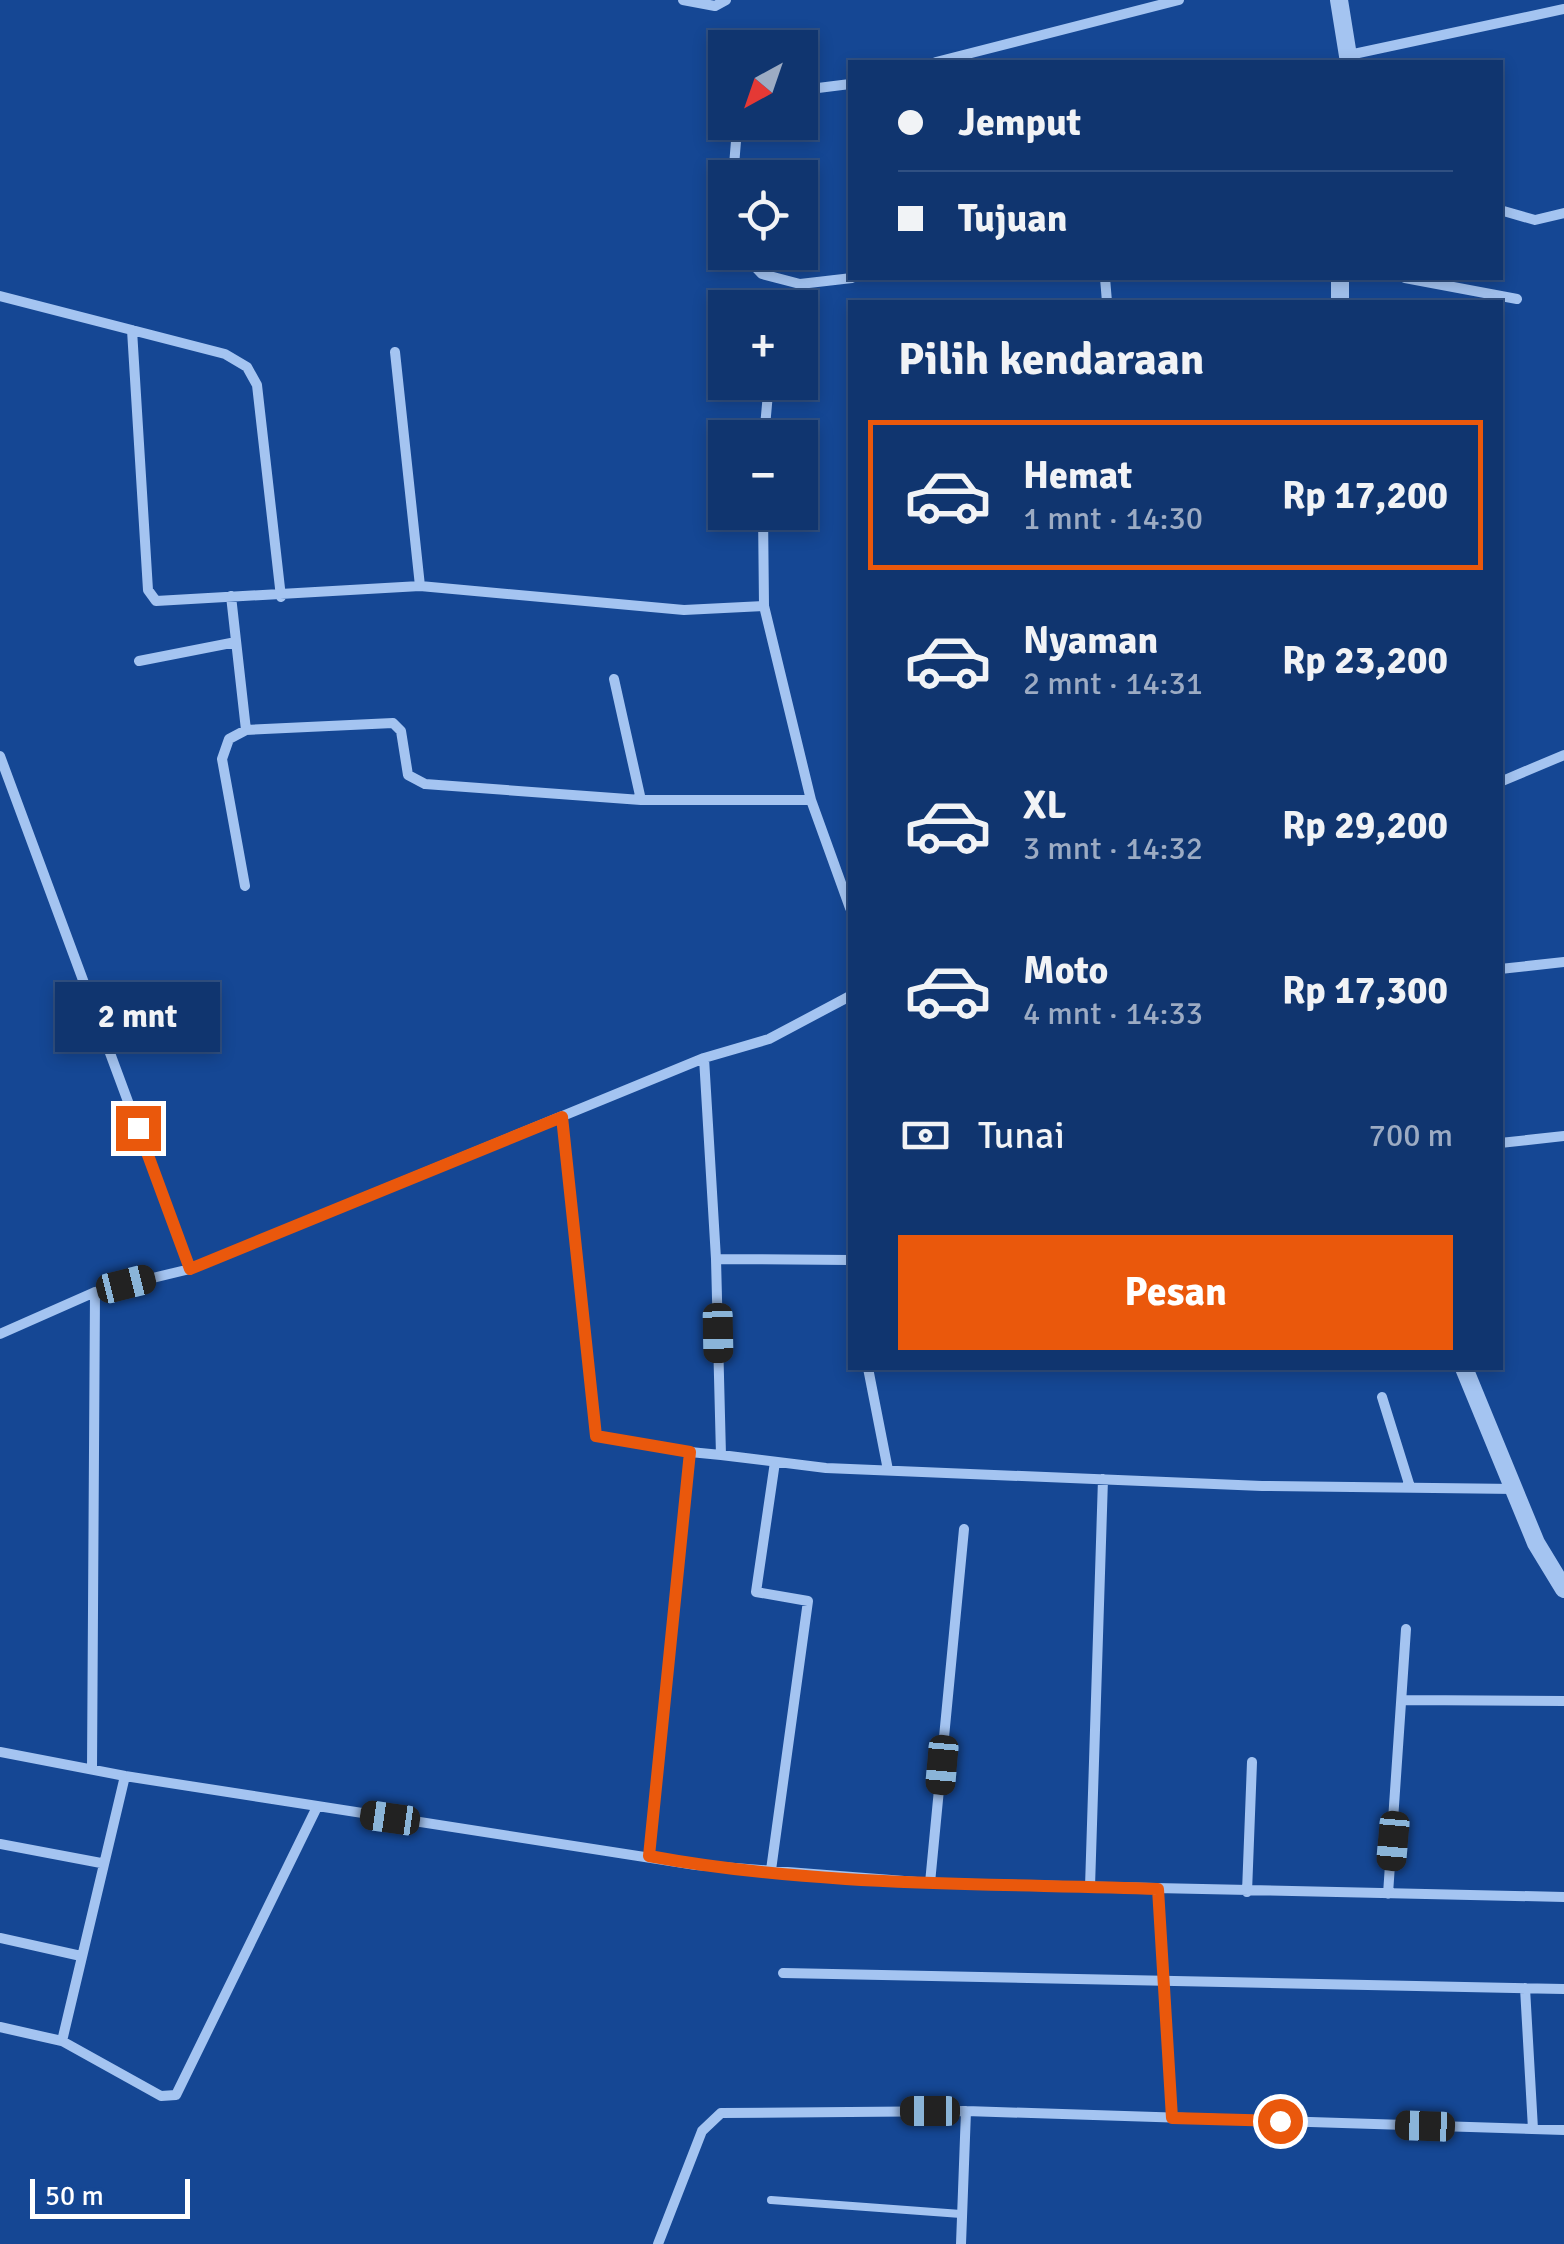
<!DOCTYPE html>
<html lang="id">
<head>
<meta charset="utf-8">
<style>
	:root { --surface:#10356f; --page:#1e4077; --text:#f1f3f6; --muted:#9cabc3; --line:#305082; --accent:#ea580c }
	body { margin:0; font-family:Signika,sans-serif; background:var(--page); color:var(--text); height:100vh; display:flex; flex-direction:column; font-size:38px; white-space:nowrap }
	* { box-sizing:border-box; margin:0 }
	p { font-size:32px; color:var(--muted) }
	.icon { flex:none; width:55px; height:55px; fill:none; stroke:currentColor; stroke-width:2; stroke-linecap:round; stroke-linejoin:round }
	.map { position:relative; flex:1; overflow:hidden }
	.details { position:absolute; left:848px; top:300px; width:655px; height:1070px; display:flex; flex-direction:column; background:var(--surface); border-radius:0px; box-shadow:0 5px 15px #0003,0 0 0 2px var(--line) }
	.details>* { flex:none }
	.top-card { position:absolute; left:848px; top:60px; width:655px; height:220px; border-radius:0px; box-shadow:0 5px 15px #0003,0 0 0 2px var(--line); display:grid; align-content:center; height:220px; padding:0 50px; background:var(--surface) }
	.needle { width:65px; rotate:220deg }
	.fabs { position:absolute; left:708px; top:30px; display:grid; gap:20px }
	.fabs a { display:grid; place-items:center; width:110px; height:110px; border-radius:0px; background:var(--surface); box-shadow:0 5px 15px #0003,0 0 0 2px var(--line); font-size:50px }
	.scale { position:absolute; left:30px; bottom:25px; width:160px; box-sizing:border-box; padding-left:10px; border:5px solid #fff; border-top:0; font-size:28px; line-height:35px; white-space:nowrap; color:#fff; -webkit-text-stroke:8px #154794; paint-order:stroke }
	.end { position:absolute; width:45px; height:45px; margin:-22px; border:12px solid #ea580c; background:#fff; box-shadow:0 0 0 5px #fff }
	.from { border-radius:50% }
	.bubble { position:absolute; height:70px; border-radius:0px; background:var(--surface); box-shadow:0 5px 15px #0003,0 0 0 2px var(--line); font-size:32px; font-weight:800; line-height:70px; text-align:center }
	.car { position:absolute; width:30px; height:60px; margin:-30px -15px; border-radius:12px; box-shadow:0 0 8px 2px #0007; background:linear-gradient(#222 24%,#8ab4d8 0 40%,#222 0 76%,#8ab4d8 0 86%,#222 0) }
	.top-card b { display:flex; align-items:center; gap:35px; height:95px; font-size:38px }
	.top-card b+b { border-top:2px solid var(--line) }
	.top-card i { width:25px; height:25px; background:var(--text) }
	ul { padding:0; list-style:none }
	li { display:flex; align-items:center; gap:30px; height:150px; margin:0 20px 15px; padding:0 30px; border:5px solid transparent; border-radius:0px }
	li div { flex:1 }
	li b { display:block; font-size:38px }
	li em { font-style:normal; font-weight:800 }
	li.on { border-color:var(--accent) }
	li>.icon { width:90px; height:90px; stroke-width:1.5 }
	h2 { padding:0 50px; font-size:45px; line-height:120px }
	.pay { display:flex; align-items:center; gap:25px; height:110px; padding:0 50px; font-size:38px }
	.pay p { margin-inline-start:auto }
	.button { display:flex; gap:20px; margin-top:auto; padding:20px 50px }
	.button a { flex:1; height:115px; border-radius:0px; background:var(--accent); color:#fff; font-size:40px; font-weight:800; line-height:115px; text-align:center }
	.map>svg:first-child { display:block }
</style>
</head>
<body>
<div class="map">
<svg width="1564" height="2244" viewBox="0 0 1564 2244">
	<rect width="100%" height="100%" fill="#154794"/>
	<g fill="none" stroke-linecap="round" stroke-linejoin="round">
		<!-- service -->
		<path stroke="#a4c4f1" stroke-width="8" d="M771,2200l190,14"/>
		<!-- minor -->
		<path stroke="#a4c4f1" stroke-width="10" d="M683,0l32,6 11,-6
			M1349,55l215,-46
			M936,62l243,-62
			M818,88l32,-4
			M733,178l3,-37
			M725,190l-4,12 4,16
			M1500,210l35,10 29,-7
			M741,252l21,22 38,10
			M1105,278l2,24
			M1405,278l112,21
			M0,296l225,58 22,13 10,18 24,212
			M792,308l8,-24 52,-6
			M132,330l16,260 8,11 264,-15 264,24 80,-4
			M395,352l25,234
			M764,438l5,-56
			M763,512l1,94 47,194 39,108
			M231,596l15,134 -17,9 -7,20 23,127
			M139,661l97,-19
			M614,679l27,121
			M246,730l147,-7 8,8 7,44 17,9 216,16h170
			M0,756l190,513
			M1500,782l64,-27
			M1500,969l64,-7
			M704,1058l12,201 5,196 105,13 436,18 254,3
			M562,1117l34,319 94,16 -41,404
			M1500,1143l64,-7
			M716,1259l134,1
			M0,1334l95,-42 95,-23 514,-211 65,-19 81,-43
			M868,1368l20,102
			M1382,1397l28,90
			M690,1452l31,3
			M1404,1700l160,1
			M0,1752l125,24 571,89 234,18 634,14
			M92,1769l3,-477
			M0,1844l101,19
			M771,1870l37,-269 -52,-9 19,-130
			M930,1883l34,-354
			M1090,1887l13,-408
			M1158,1889l14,228
			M1247,1892l5,-130
			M1388,1894l18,-265
			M0,1938l81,18
			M783,1973l781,16
			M1525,1988l8,141
			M0,2027l62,14 99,55 15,-1 141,-288
			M62,2041l63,-265
			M658,2244l44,-113 19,-18 245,-2 598,19
			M961,2244l5,-133"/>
		<!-- tertiary -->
		<path stroke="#a4c4f1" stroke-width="18" d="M1339,0l10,62
			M1340,278v24
			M1464,1368l72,175 28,46"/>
	</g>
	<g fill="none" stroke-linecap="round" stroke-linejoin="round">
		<!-- route -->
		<path stroke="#ea580c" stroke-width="12" d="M138,1128l52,141 372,-152 34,319 94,16 -41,404c166,31 341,27 509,33l14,229 108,3"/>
	</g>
</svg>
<div class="fabs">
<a><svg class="needle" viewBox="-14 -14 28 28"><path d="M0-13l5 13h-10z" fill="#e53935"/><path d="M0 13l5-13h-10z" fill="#9cabc3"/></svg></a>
<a><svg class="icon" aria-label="locate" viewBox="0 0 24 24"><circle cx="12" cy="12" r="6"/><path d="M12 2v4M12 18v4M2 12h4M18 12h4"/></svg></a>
<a>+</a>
<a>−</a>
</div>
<div class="scale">50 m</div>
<i class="end from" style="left:1280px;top:2121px"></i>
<i class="end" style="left:138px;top:1128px"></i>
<div class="bubble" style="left:55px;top:982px;width:165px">2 mnt</div>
<i class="car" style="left:126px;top:1284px;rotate:76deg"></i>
<i class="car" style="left:718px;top:1333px;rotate:179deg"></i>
<i class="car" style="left:942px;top:1765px;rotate:185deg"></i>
<i class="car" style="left:390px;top:1818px;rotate:278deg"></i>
<i class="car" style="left:1393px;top:1841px;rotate:185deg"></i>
<i class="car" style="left:930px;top:2111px;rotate:270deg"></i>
<i class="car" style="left:1425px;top:2126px;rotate:272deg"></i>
<div class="top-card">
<b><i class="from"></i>Jemput</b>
<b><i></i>Tujuan</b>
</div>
<section class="details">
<h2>Pilih kendaraan</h2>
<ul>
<li class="on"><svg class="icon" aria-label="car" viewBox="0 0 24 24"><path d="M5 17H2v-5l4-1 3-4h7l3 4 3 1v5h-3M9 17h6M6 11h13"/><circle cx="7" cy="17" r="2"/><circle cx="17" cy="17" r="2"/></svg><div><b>Hemat</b><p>1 mnt · 14:30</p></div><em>Rp 17,200</em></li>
<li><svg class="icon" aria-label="car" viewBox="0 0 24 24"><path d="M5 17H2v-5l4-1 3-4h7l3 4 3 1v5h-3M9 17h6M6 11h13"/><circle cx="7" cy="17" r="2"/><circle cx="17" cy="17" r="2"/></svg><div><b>Nyaman</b><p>2 mnt · 14:31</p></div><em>Rp 23,200</em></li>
<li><svg class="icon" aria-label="car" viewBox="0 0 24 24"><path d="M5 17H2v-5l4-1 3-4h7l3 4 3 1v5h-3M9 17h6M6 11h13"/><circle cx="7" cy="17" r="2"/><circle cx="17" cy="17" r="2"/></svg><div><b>XL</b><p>3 mnt · 14:32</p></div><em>Rp 29,200</em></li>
<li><svg class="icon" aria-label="car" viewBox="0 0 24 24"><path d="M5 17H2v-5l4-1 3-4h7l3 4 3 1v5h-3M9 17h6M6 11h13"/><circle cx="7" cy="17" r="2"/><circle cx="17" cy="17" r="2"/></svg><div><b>Moto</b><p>4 mnt · 14:33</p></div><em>Rp 17,300</em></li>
</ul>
<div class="pay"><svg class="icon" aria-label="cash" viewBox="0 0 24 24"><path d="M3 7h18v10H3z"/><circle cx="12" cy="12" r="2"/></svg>Tunai<p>700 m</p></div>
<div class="button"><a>Pesan</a></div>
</section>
</div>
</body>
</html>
